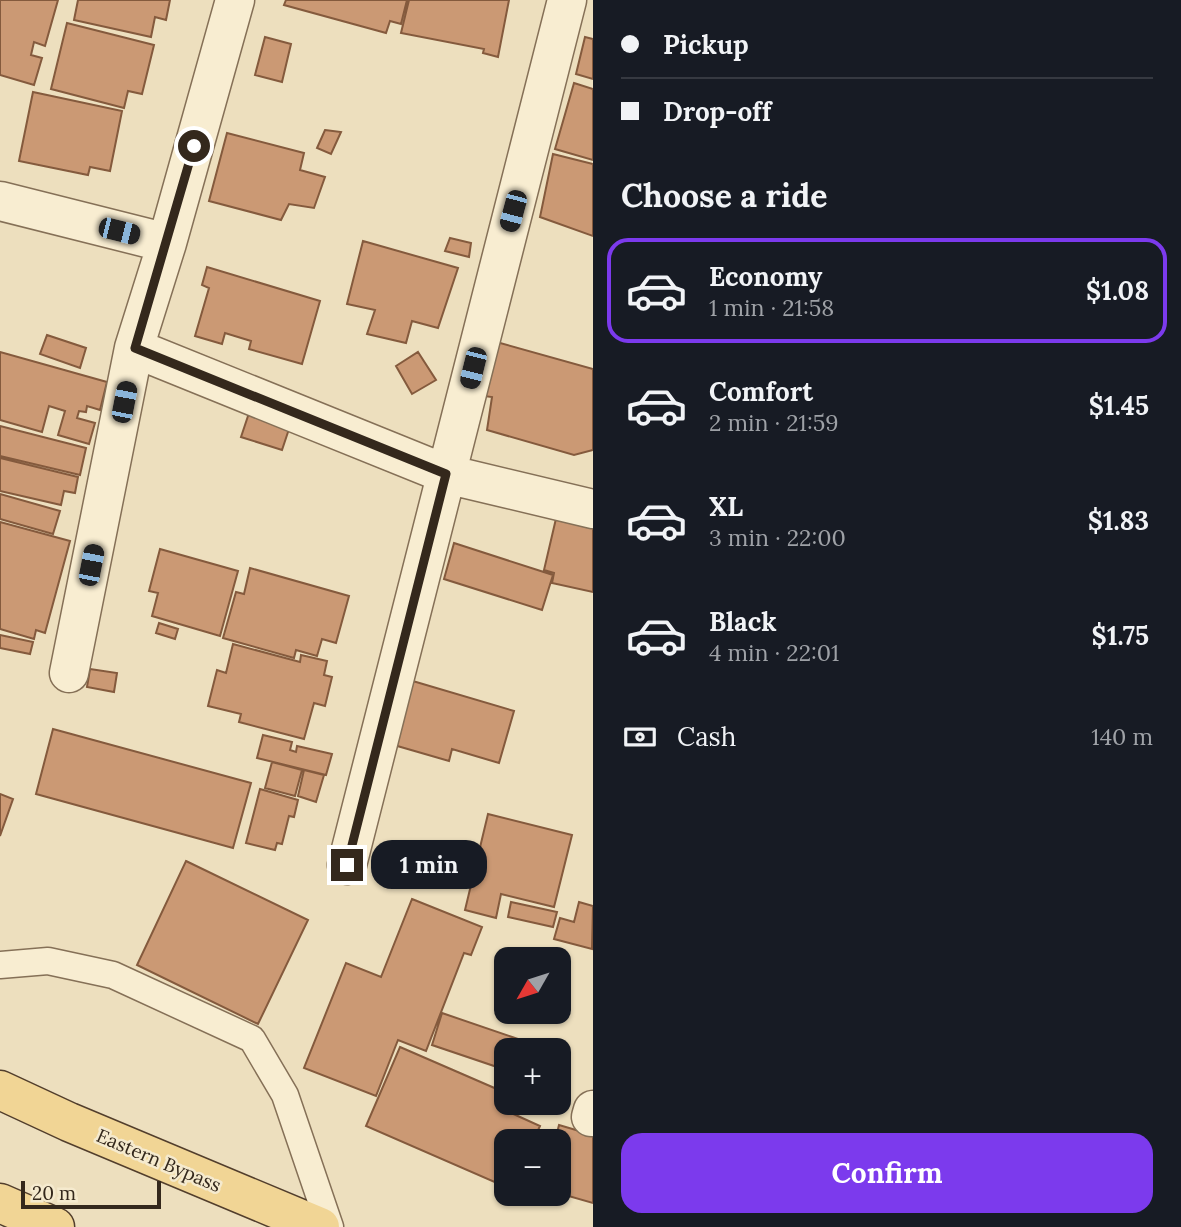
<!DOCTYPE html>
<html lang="en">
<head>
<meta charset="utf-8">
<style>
	:root { --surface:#171b24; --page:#242831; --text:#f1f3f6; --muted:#9ea1a6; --line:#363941; --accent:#7c3aed }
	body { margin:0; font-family:Lora,serif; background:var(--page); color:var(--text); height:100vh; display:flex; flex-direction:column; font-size:26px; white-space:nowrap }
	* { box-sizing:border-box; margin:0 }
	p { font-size:23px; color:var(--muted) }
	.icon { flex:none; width:38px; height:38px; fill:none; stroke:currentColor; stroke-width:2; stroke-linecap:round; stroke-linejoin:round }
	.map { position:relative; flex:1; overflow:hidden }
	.sheet { display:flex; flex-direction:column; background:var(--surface); width:588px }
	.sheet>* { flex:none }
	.top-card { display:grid; align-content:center; height:154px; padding:0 28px; background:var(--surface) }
	.needle { width:46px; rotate:231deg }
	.fabs { position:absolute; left:494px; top:947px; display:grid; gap:14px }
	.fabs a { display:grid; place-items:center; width:77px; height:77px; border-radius:14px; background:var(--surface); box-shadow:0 2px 5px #0004; font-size:35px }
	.scale { position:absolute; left:21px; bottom:18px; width:140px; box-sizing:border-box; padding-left:7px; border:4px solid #34281c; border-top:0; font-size:19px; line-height:24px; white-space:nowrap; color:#34281c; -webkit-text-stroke:5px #f5eace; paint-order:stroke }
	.end { position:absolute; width:32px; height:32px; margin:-16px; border:9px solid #34281c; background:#fff; box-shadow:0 0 0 4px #fff }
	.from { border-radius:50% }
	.bubble { position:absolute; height:49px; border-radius:21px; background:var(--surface); box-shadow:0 2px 5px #0004; font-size:23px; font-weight:700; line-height:49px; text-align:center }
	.car { position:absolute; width:21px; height:42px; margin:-21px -10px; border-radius:9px; box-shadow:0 0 5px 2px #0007; background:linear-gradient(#222 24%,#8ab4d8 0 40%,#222 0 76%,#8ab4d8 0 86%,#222 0) }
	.top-card b { display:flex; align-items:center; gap:24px; height:66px; font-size:26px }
	.top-card b+b { border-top:2px solid var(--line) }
	.top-card i { width:18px; height:18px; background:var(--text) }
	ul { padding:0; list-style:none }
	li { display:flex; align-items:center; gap:21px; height:105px; margin:0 14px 10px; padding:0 14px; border:4px solid transparent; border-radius:21px }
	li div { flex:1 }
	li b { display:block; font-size:26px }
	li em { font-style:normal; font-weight:700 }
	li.current { border-color:var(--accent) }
	li>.icon { width:63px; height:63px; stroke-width:1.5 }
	h2 { padding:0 28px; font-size:32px; line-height:84px }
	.pay { display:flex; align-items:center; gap:18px; height:77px; padding:0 28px; font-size:26px }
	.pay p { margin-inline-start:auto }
	.cta { display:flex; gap:14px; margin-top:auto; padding:14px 28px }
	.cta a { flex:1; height:80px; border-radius:21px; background:var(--accent); color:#fff; font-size:28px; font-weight:700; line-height:80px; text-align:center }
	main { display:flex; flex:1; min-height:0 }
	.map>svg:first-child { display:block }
</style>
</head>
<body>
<main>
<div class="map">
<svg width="593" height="1227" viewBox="0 0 593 1227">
	<rect width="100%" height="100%" fill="#eddfbe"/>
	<!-- building -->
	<path fill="#cb9974" stroke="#845a3d" stroke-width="2" d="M0,0h58l-13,46 -11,-4 -3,13 11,3 -8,27 -34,-10z
		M78,0h92l-4,20 -11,-3 -4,20 -77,-17z
		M286,0h121l-6,24 -11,-3 -4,12 -102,-28z
		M409,0h100l-11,57 -15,-4 1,-4 -83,-16z
		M67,23l87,22 -12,49 -14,-3 -4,17 -73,-19z
		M265,37l26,7 -9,38 -27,-7z
		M585,37l8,2v40l-17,-5z
		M574,83l19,6v71l-38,-11z
		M33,92l89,19 -12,60 -20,-4 -2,8 -69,-14z
		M325,130l16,2 -10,22 -14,-6z
		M227,133l77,20 -4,17 25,7 -11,31 -25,-4 -8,16 -72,-19z
		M553,154l40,10v72l-53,-19z
		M450,238l21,5 -2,14 -24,-6z
		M363,241l95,27 -20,60 -26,-7 -6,22 -39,-9 8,-24 -28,-6z
		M207,267l113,34 -18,63 -53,-15 2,-8 -26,-8 -3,11 -27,-8 14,-48 -7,-3z
		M47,335l39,13 -6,20 -40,-14z
		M493,341l100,28v81l-19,5 -87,-25 5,-33 -16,-2z
		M0,352l107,30 -7,28 -13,-4 -1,6 -7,-1 -2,7 18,5 -6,21 -31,-9 7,-24 -16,-5 -7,26 -42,-12z
		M418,352l18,28 -24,14 -16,-28z
		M249,413l41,13 -8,24 -41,-13z
		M0,426l86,22 -6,27 -80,-19z
		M0,458l78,19 -3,16 -11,-2 -3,14 -61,-14z
		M0,494l60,17 -7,23 -53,-15z
		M558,510l35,9v73l-41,-9 2,-10 -10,-3z
		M0,522l70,19 -25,92 -9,-3 -2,9 -34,-10z
		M454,543l99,32 -11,35 -98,-31z
		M160,549l78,22 -18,65 -68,-20 6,-23 -9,-2z
		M250,568l99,28 -13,47 -14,-4 -5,17 -21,-6 -2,8 -71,-20 13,-46 8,2z
		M159,623l19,6 -3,10 -19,-6z
		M0,635l33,7 -3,12 -30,-6z
		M233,644l67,18 1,-7 26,6 -3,14 8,2 -7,29 -11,-3 -10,36 -65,-17 2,-8 -33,-8 9,-36 9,3z
		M90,669l27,4 -3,19 -27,-5z
		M406,679l108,32 -15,52 -47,-14 -3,12 -62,-18z
		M53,729l198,54 -18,65 -197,-54z
		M263,735l29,7 -2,8 6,2 1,-6 35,8 -6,21 -69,-17z
		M272,762l30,8 -7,26 -30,-8z
		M304,770l20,5 -8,27 -18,-6z
		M260,789l38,11 -4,17 -5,-1 -7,28 -5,-1 -2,7 -29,-7z
		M0,794l13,5 -13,37z
		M488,814l84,21 -18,72 -53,-13 -5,24 -31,-8z
		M186,861l122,59 -50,104 -121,-59z
		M412,899l70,28 -11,28 -7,-2 -38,98 -28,-11 -22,56 -72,-28 42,-105 35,14z
		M511,902l46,10 -4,15 -45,-10z
		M579,902l14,4 -1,43 -38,-10 6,-21 14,4z
		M442,1013l108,37h-44v20l-74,-25z
		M400,1047l106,46v9h6l-3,10 31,14 -7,15h-27v46l-140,-61z
		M559,1125l34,10v68l-35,-10v-52h-3z"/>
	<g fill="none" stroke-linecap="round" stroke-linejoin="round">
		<defs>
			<path id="lane" d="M0,965l48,-4 65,14 139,64 33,56 45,132"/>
			<path id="street" d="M0,201l167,42
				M134,348l312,126 147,35
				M69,673l65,-325 33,-105 68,-243
				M347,865l220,-865
				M591,1117l2,-7"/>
			<path id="primary" d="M0,1090l69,32 251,105
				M0,1203l55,24"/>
		</defs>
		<!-- lane casing -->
		<use href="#lane" stroke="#857057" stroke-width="29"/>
		<!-- street casing -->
		<use href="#street" stroke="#857057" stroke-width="41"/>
		<!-- primary casing -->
		<use href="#primary" stroke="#523e2c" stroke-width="41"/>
		<!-- lane -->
		<use href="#lane" stroke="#f8edd1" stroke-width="26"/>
		<!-- street -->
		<use href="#street" stroke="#f8edd1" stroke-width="38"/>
		<!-- primary -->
		<use href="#primary" stroke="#f1d595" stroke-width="38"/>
	</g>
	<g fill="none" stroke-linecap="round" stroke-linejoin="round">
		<!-- route -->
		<path stroke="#34281c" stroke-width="9" d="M194,146l-59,202 311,126 -99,391"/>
	</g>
	<g text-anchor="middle" stroke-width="5" stroke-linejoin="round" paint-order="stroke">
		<!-- street labels -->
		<g font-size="19" fill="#34281c" stroke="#f5eace">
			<text transform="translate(159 1160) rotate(23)" y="7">Eastern Bypass</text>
		</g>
	</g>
</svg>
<div class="fabs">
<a><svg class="needle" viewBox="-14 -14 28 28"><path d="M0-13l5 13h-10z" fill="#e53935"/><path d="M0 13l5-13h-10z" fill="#9ea1a6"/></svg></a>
<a>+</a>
<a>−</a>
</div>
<div class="scale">20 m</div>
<i class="end from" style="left:194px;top:146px"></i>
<i class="end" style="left:347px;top:865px"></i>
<div class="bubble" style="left:371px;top:840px;width:116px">1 min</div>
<i class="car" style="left:513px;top:211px;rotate:195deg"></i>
<i class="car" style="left:119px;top:231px;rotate:104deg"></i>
<i class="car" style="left:473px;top:368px;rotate:194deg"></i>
<i class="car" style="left:124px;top:402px;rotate:11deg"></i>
<i class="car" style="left:91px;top:565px;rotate:11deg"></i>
</div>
<section class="sheet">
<div class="top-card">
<b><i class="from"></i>Pickup</b>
<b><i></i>Drop-off</b>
</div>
<h2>Choose a ride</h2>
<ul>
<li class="current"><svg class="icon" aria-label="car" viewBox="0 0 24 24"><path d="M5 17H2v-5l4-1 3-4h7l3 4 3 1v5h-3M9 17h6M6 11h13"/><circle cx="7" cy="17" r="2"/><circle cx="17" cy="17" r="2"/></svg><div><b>Economy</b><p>1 min · 21:58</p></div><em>$1.08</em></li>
<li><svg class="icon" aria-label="car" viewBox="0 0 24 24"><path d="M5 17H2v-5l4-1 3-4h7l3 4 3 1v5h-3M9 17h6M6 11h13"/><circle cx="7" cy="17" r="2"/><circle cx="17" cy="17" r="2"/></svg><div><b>Comfort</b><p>2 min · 21:59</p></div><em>$1.45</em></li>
<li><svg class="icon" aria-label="car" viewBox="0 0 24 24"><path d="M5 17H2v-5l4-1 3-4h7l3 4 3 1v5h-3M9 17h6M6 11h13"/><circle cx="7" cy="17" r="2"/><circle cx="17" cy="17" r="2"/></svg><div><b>XL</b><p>3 min · 22:00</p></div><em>$1.83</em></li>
<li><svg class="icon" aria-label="car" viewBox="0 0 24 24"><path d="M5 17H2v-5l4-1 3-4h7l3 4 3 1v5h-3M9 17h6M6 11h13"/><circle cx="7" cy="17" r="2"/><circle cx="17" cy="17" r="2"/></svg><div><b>Black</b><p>4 min · 22:01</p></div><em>$1.75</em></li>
</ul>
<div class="pay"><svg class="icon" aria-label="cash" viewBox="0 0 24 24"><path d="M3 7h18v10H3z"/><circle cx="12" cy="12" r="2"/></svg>Cash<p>140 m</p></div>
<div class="cta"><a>Confirm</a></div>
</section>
</main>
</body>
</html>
